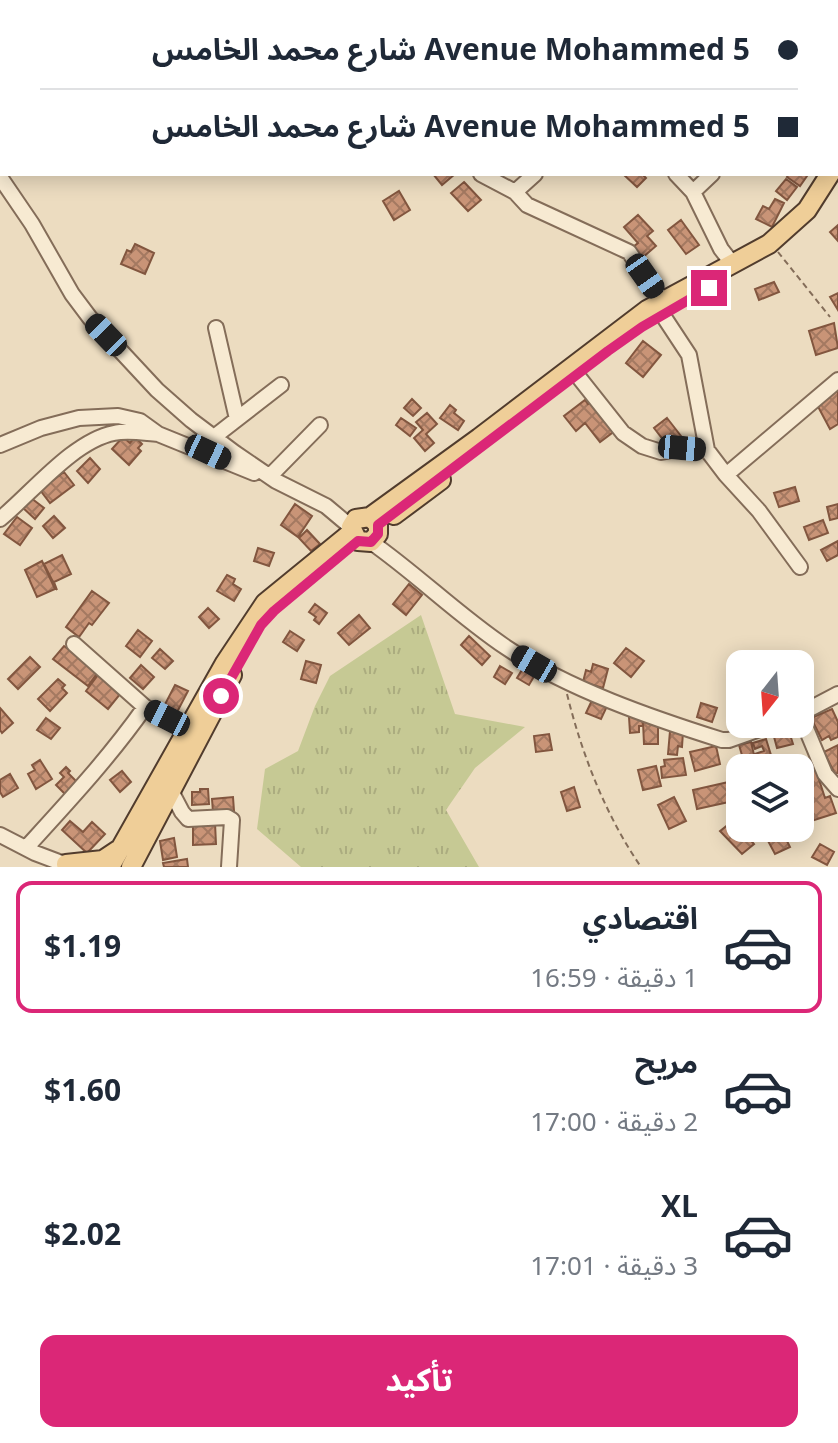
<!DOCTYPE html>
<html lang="ar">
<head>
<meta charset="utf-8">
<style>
	:root { --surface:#fff; --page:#f2f2f3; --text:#1f2937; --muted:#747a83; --line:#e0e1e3; --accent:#db2777 }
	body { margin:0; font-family:Georgia,"Noto Sans Arabic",serif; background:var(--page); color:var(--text); direction:rtl; height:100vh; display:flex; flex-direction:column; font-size:30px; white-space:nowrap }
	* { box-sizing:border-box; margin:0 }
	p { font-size:26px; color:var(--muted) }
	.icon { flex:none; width:44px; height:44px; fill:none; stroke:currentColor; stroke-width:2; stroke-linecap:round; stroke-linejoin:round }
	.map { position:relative; height:867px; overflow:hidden; direction:ltr }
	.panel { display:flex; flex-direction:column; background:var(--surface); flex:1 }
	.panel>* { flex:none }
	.top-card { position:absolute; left:0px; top:0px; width:838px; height:176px; box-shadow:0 4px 20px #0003; direction:rtl; display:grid; align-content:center; height:176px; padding:0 40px; background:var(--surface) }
	.needle { width:52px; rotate:197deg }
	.tools { position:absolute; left:726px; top:650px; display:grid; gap:16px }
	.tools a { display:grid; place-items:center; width:88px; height:88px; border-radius:16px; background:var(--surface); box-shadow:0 4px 20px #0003; font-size:40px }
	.end { position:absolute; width:36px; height:36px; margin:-18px; border:10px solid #db2777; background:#fff; box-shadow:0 0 0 4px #fff }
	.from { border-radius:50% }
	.car { position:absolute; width:24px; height:48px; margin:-24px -12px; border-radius:10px; box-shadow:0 0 6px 2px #0007; background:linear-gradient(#222 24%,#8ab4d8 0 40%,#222 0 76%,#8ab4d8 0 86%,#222 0) }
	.top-card b { display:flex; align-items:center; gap:28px; height:76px; font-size:30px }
	.top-card b+b { border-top:2px solid var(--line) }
	.top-card i { width:20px; height:20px; background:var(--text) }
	ul { padding:14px 0 0; list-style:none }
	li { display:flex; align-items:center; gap:24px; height:132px; margin:0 16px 12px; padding:0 24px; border:4px solid transparent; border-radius:16px }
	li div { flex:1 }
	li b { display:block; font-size:30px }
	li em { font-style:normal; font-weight:700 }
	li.current { border-color:var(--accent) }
	li>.icon { width:72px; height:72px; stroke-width:1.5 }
	.action { display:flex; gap:16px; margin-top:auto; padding:16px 40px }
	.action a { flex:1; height:92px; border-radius:16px; background:var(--accent); color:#fff; font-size:32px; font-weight:700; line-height:92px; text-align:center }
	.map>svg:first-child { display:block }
</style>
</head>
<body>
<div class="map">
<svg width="838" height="867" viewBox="0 0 838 867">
	<defs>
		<pattern id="grass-tufts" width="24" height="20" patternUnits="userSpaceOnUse" patternTransform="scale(2)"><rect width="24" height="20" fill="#c6c994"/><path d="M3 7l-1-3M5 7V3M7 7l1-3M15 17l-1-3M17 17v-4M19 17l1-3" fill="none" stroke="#abac7f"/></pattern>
		<pattern id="building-cross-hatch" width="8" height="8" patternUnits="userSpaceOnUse" patternTransform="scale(2)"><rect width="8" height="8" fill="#c99477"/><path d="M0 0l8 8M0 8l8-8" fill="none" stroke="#a47961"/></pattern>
	</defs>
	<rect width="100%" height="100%" fill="#ecdcc0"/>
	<!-- grass -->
	<path fill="url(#grass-tufts)" d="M421,615l34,99 70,13 -50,41 -29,42 33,57h-178l-44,-38 8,-60 33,-18 17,-45 15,-30z"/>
	<!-- building -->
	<path fill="url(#building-cross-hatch)" stroke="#82563f" stroke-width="2" d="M836,84l2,1 -2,33z
		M433,174h22l-13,11z
		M623,174h19l4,4 -9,9z
		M789,174h15l3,2 -7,10 -13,-9z
		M786,179l11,8 -10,13 -11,-9z
		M464,182l17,18 -13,11 -17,-18z
		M399,191l11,19 -16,10 -11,-19z
		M775,199l9,4 -12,24 -16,-8 7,-13 6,3z
		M638,215l15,16 -6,5 9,10 -14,12 -9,-11 5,-4 -14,-16z
		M681,220l18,25 -13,9 -18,-24z
		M838,225v16l-8,-9z
		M135,244l19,9 -9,21 -24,-10 6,-14 4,2z
		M774,282l5,10 -20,8 -4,-11z
		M838,293v17l-8,-13z
		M834,323l4,25 -22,7 -7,-24z
		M643,341l18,14 -18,22 -17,-14z
		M838,389v35l-8,5 -15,-28z
		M412,399l9,9 -8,8 -9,-8z
		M585,400l3,4 4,-3 24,29 -16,12 -15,-19 -9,8 -12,-15z
		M450,405l6,5 -2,3 10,8 -6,9 -18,-12z
		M427,413l10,11 -11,10 8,9 -9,8 -11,-13 9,-8 -7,-8z
		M401,418l15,10 -6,8 -14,-11z
		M667,418l14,18 -13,10 -14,-18z
		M123,437l7,6 5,-6 7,7 -4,4 3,3 -12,14 -17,-16z
		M90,458l10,11 -12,14 -11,-12z
		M64,472l10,13 -24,18 -10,-13z
		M795,487l4,14 -20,6 -5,-14z
		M31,498l13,10 -9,11 -12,-11z
		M295,504l17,12 -14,21 -17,-12z
		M838,504v14l-8,2 -3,-13z
		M54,516l11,12 -12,10 -10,-12z
		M17,517l15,11 -12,17 -16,-11z
		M823,520l5,13 -19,7 -5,-13z
		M307,530l13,14 -9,7 -12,-13z
		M838,541v14l-11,6 -6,-11z
		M258,548l16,5 -5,13 -15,-5z
		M62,555l9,19 -17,8 3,8 -13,-26z
		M42,561l13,28 -18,8 -12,-27z
		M227,575l8,4 -2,5 8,5 -7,12 -17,-10z
		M409,584l13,11 -16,20 -13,-11z
		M92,591l17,12 -17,22 -3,-2 -10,14 -13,-10z
		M315,604l12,9 -8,11 -5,-4 2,-3 -7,-5z
		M208,608l11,11 -10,9 -10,-11z
		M359,615l11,13 -21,17 -11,-12z
		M138,630l14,11 -12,16 -14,-11z
		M290,631l14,9 -7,11 -14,-9z
		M469,636l21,20 -8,9 -21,-20z
		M64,646l34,26 -10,14 -35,-27z
		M626,648l18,13 -13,16 -17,-14z
		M160,649l13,12 -8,8 -13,-11z
		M30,657l10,10 -22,22 -10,-10z
		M306,661l15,4 -5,18 -15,-4z
		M593,664l15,5 -5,19 -20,-6 3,-12 5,2z
		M141,665l13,12 -11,12 -13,-11z
		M525,665l11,8 -7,12 -12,-7z
		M500,666l12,7 -7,11 -11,-7z
		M98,675l23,18 -13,16 -22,-18z
		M58,679l7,6 -3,3 5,5 -17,18 -12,-12z
		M175,685l13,6 -14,27 -13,-6z
		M593,698l15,6 -7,15 -15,-6z
		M701,703l16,5 -5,14 -15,-5z
		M0,708l13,15 -11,10 -2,-3z
		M832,709l6,13v15l-7,3 -2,-4 -7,4 -11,-22z
		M642,716l1,10h-4v6l-9,1 -1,-16z
		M46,718l14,10 -9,11 -14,-9z
		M643,722h15v22h-14z
		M787,725l6,19 -16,4 -4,-15 6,-2 -1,-4z
		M670,731l13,1 -1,15 -4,-1 -1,9 -9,-1z
		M549,734l3,16 -16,2 -2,-16z
		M766,739l9,29h-16l-4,-14 9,-3 -2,-5 -7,3 -2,-6z
		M751,742l4,17 -11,3 -5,-17z
		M838,745v28l-3,1 -11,-22z
		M716,746l4,18 -25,7 -5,-19z
		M683,758l3,17 -24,3 -1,-11 4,-1 -1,-6z
		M40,760l12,19 -16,10 -8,-15 7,-4 -3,-5z
		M813,761l12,37 5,-2 6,17 -31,10 -5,-16v-39h-9z
		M656,766l5,20 -18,4 -5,-20z
		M66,767l4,4 -2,2 10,10 -12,12 -10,-10 8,-8 -4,-4z
		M122,771l9,11 -11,10 -10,-12z
		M10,774l8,14 -15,9 -3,-5v-12z
		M733,781l5,19 -41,9 -4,-19z
		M574,787l6,20 -13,4 -6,-19z
		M200,789h8l1,15 -17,1v-13h8z
		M233,797l1,14 -21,1 -1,-13z
		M674,797l12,24 -17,8 -11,-24z
		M734,820l20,24 -12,10 -22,-23z
		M70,821l13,11 9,-10 13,12 -18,19 -25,-23z
		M215,823l1,21 -23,1v-21z
		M782,831l8,16 -15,7 -8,-15z
		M174,838l3,19 -14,3 -3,-19z
		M820,844l14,8 -7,13 -15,-8z
		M187,859l1,8h-24l-1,-4z"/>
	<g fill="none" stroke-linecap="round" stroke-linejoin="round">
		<defs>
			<path id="minor" d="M315,0l2,2
				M743,0l2,2
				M382,2l2,-2
				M836,53h2
				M836,148l2,1
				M481,174l34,18 12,13 102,47 33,48
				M676,174l17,18
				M712,174l-19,18 28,57 11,14
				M0,177l32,47 40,70 18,24 67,72 34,30 44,33 41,28 50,25 25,21
				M515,192l20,-18
				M662,314l27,41 18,95 19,25 112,-95
				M216,328l21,91
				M577,375l46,58 19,13 19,6 21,-4 25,2
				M214,437l67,-52
				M0,445l41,-17 38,-10 39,-2 22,5 18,13 96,39
				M726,475l33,36 41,56
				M270,476l50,-51
				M0,519c32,-26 73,-78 114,-86 14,-3 30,0 44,1
				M371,542c47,33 88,74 136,106 61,41 145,70 215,92h7l45,-16
				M74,644l71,63 43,22
				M838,694l-38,20 25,60 13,15
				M171,791l11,21 6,7 39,-2 5,3 -3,47
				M0,835l35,18 37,14
				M26,848c42,-46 83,-90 119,-141"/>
			<path id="major" d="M394,515l47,-35
				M370,517l8,8v9l-7,8 -13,-1 -7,-14 5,-8 14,-2 109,-79 168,-128 122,-66 38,-34 23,-36
				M66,864l37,-4 15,-10
				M110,867l115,-204 40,-60 87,-71
				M131,867l101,-192"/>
		</defs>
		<!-- minor casing -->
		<use href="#minor" stroke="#846d59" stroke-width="18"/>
		<!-- major casing -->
		<use href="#major" stroke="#513c2d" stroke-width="22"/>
		<!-- path -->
		<path stroke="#846d59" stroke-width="2" stroke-dasharray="6 4" stroke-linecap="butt" d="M778,252l52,65
			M567,694c15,61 39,122 74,173"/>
		<!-- minor -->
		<use href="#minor" stroke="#f7ead2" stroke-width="14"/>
		<!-- major -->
		<use href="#major" stroke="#efce98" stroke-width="18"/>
	</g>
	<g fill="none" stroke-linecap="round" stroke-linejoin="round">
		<!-- route -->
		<path stroke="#db2777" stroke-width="10" d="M221,696l40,-71 13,-14 84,-70 13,1 7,-8v-9l230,-174 34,-24 67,-39"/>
	</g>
</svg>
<div class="tools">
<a><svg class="needle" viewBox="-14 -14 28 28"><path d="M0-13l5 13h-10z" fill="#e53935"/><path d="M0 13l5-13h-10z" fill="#747a83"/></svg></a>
<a><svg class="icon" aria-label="layers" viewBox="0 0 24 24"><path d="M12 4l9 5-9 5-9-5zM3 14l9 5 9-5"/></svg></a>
</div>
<i class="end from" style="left:221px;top:696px"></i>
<i class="end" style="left:709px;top:288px"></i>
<i class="car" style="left:645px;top:276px;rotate:145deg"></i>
<i class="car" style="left:106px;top:335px;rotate:316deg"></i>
<i class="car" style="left:682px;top:448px;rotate:95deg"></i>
<i class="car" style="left:208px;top:452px;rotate:115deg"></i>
<i class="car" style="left:534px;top:664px;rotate:300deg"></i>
<i class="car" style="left:167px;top:718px;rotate:297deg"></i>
<div class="top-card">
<b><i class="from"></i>Avenue Mohammed 5 شارع محمد الخامس</b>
<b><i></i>Avenue Mohammed 5 شارع محمد الخامس</b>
</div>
</div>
<section class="panel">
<ul>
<li class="current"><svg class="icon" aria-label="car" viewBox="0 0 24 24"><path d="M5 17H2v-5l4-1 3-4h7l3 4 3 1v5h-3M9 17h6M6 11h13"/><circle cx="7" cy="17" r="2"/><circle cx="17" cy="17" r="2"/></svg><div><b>اقتصادي</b><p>1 دقيقة · 16:59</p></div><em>$1.19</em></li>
<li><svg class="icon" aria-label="car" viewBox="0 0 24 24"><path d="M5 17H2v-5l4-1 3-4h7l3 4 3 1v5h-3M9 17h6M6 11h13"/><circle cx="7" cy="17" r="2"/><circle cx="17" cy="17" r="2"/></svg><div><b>مريح</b><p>2 دقيقة · 17:00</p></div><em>$1.60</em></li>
<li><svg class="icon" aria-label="car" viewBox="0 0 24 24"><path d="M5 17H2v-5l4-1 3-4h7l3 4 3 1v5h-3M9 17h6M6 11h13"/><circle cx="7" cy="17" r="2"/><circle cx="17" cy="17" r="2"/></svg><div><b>XL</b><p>3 دقيقة · 17:01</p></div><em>$2.02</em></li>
</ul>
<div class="action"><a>تأكيد</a></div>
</section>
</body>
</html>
